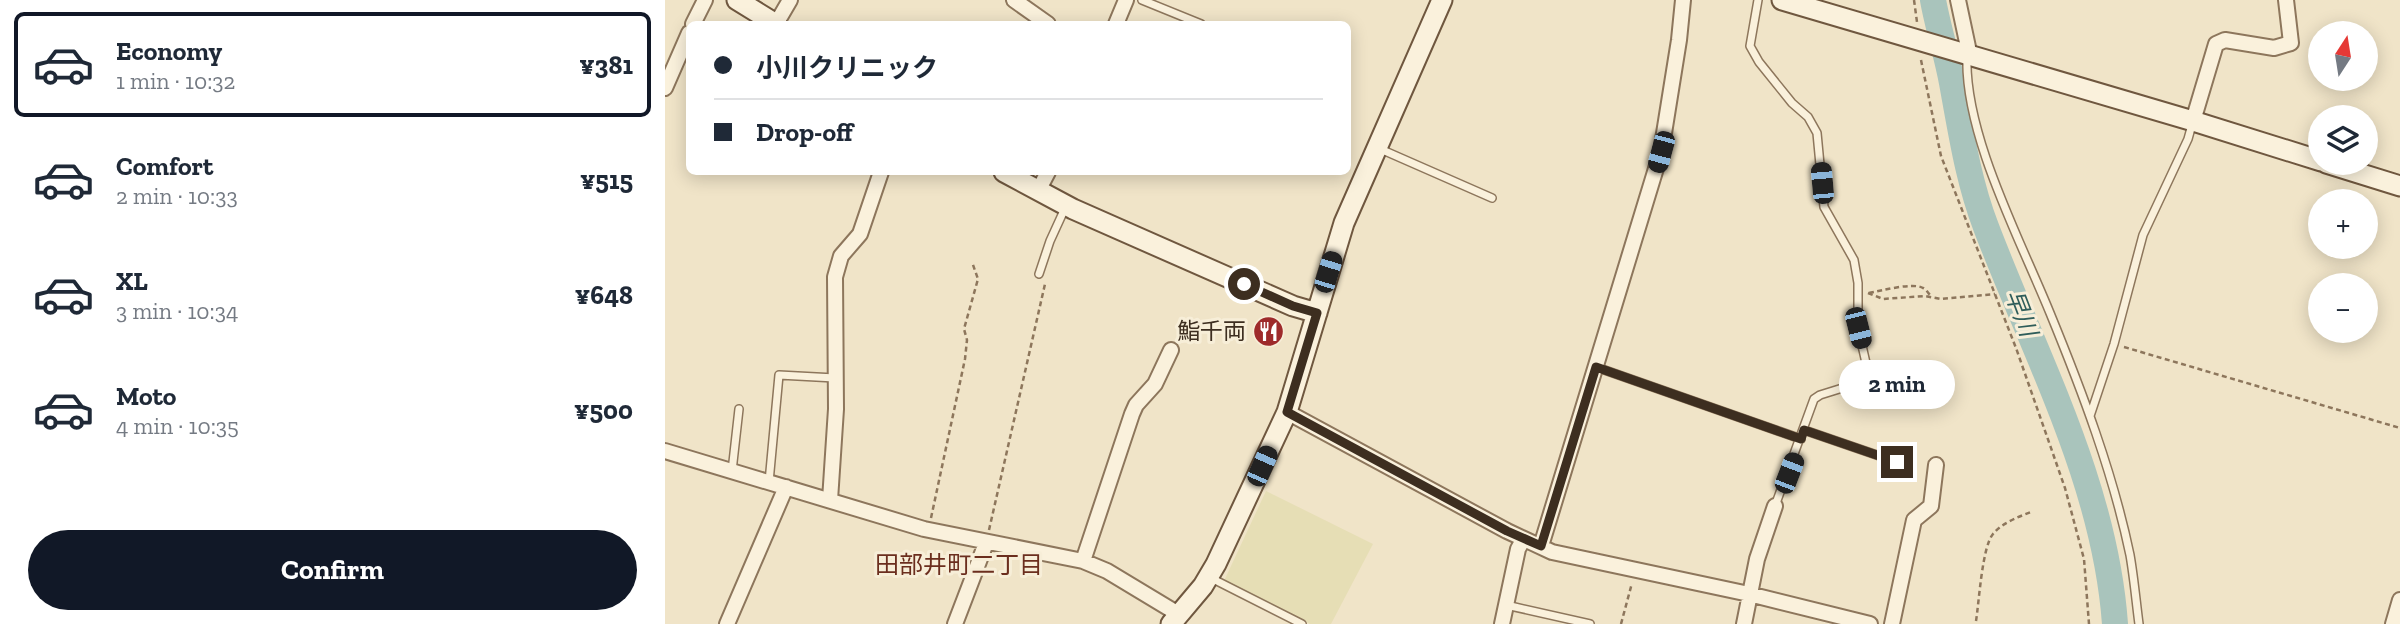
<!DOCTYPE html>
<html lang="en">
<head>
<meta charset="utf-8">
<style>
	:root { --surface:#fff; --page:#f6f6f7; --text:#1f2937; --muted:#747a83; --line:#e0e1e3; --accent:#111827 }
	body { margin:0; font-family:"Zilla Slab","Noto Sans JP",serif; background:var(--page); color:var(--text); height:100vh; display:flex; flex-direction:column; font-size:26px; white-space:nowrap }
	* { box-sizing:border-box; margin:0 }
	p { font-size:23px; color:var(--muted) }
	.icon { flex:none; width:38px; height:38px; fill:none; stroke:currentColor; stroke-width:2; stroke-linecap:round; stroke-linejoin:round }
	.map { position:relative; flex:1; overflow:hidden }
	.panel { display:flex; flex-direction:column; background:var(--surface); width:665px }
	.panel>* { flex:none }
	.banner { position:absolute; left:21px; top:21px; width:665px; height:154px; border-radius:10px; box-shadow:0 4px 18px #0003; display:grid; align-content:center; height:154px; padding:0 28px; background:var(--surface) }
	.needle { width:46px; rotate:12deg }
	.tools { position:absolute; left:1643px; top:21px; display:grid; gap:14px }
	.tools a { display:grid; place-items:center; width:70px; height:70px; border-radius:50%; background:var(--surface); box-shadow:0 4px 18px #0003; font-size:35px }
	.end { position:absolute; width:32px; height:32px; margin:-16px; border:9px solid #3d2e20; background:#fff; box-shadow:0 0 0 4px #fff }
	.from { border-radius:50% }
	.bubble { position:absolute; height:49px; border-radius:24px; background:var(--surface); box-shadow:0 4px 18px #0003; font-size:23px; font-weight:700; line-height:49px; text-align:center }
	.car { position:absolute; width:21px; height:42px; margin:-21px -10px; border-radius:9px; box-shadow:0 0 5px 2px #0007; background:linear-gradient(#222 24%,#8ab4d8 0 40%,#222 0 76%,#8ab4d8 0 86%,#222 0) }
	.banner b { display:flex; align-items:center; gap:24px; height:66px; font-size:26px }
	.banner b+b { border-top:2px solid var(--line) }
	.banner i { width:18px; height:18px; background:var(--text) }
	ul { padding:12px 0 0; list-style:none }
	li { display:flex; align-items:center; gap:21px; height:105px; margin:0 14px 10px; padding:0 14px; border:4px solid transparent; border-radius:10px }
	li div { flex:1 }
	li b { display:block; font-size:26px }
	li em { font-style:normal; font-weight:700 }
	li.on { border-color:var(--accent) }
	li>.icon { width:63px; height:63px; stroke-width:1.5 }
	.primary-button { display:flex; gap:14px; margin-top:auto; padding:14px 28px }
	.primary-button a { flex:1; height:80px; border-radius:42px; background:var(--accent); color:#fff; font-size:28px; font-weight:700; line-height:80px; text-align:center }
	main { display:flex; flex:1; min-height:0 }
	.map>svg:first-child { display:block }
</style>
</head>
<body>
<main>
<section class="panel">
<ul>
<li class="on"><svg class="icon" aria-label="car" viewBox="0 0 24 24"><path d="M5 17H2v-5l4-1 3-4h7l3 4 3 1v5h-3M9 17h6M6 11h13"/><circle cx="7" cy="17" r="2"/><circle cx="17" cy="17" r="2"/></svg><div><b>Economy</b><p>1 min · 10:32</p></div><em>¥381</em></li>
<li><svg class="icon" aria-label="car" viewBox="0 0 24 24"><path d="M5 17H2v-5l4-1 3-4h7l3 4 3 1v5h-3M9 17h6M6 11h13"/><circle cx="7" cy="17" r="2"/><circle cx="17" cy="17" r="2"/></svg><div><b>Comfort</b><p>2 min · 10:33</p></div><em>¥515</em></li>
<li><svg class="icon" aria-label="car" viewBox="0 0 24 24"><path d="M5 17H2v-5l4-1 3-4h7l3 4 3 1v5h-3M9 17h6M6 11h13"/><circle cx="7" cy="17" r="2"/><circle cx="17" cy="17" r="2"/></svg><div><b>XL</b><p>3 min · 10:34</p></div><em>¥648</em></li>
<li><svg class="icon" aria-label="car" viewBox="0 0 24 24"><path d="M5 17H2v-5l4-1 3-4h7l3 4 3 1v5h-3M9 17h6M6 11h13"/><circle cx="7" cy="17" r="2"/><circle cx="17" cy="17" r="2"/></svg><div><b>Moto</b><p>4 min · 10:35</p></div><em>¥500</em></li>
</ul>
<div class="primary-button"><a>Confirm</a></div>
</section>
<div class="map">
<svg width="1735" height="624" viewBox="0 0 1735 624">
	<rect width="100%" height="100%" fill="#f0e4c8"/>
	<!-- farmland -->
	<path fill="#e6deb5" d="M601,491l107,53 -42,80h-21l-86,-43z"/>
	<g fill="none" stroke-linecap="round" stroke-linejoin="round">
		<!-- river -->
		<path stroke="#a9c4bc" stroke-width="26" d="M1268,0c5,28 14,55 19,83 9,49 16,97 34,144 49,129 119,256 129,397"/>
		<defs>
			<path id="lane" d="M477,0l59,24
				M1093,0l-8,46 9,16 33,41 16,14 9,16 7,74 30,53 4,23v45l11,48 -4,5 -45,14 -6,4 -39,107
				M1302,56c-3,78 53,183 83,257 32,78 63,160 80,242 4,23 6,46 9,69
				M713,148l114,50
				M374,274l11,-33 16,-35
				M931,367l205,72
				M1425,416l24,-72 29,-109 45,-96 5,-18
				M1139,430l93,32
				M67,471l7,-62
				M104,482l10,-107 56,3
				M544,577l93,47
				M841,605l84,19"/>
			<path id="street" d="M349,0l34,24
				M1293,0l10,47 -1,9
				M28,24l12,-24
				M111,24l14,-24
				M451,24l10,-24
				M0,88l24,-55
				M1528,121l23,-77 9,-4 49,8 17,-5 -5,-43
				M373,191l10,-19
				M622,412l220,119 45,21 197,42 121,30
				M0,451l259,78 159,32 24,10 73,44
				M165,500l6,-91 -1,-132 6,-21 19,-22 21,-62
				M876,546l120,-394 18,-112 4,-40
				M418,561l49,-147 4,-9 19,-21 16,-34
				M62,624l59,-137
				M290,624l31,-81
				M837,624l16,-75 5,-9
				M1079,624l13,-65 18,-53
				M1227,624l22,-104 17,-14 5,-41
				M1728,624l7,-24"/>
			<path id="secondary" d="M72,0l39,24
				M1117,0l411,121 128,40
				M1661,163l74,23
				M339,172l69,37 220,97 24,7
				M506,624l32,-38 13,-22 71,-152 57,-189 98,-223"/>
		</defs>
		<!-- lane casing -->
		<use href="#lane" stroke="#8d765c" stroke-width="10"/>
		<!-- street casing -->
		<use href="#street" stroke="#8d765c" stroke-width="18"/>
		<!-- secondary casing -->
		<use href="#secondary" stroke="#6f573f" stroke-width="23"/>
		<!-- path -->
		<path stroke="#8d765c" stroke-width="2.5" stroke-dasharray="5 3.5" stroke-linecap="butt" d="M1249,0l3,22
			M1256,60l20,96 75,192 49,140 19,71 5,65
			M1203,293l15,6 42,-3 16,3 54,-5
			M1204,293c11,-2 44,-11 54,-5 3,1 5,5 8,8
			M1459,347l276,81
			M266,518l34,-159 2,-19 -3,-11 14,-50 -6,-17
			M324,530l56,-246
			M1311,621c3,-18 6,-74 17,-87 9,-11 25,-17 38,-22
			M956,624l11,-41"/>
		<!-- lane -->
		<use href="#lane" stroke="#faf1dc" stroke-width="7"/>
		<!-- street -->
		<use href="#street" stroke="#faf1dc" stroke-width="14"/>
		<!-- secondary -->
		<use href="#secondary" stroke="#faf1dc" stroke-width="19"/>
	</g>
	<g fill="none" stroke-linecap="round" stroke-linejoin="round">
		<!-- route -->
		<path stroke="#3d2e20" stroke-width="9" d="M579,284l49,22 24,7 -30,99 220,119 34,15 55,-179 205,72 3,-9 93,32"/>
	</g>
	<!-- icons -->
	<defs>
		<symbol id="restaurant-disc" viewBox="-11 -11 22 22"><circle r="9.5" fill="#9e2a2b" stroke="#f7eed8"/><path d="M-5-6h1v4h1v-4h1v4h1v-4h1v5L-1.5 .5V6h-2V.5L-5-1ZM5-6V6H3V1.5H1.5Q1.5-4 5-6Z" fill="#fff"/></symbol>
	</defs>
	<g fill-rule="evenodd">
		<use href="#restaurant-disc" x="586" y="314" width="35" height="35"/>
	</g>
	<g text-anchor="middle" stroke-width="6" stroke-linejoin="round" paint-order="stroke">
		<!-- poi labels -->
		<g font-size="23" fill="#3d2e20" stroke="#f7eed8" text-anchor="end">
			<text x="581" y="339">鮨千両</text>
		</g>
		<!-- water labels -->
		<g font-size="24" font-style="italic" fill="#2f5d5a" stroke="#f7eed8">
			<text transform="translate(1356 313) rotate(69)" y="8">早川</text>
		</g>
		<!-- neighbourhood labels -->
		<g font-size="24" fill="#6b2e1e" stroke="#f7eed8">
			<text x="294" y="573">田部井町二丁目</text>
		</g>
	</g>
</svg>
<div class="tools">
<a><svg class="needle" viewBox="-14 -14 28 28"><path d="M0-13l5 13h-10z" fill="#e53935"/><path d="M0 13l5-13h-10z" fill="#747a83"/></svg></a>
<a><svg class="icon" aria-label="layers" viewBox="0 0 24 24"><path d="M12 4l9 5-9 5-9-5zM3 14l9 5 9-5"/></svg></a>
<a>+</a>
<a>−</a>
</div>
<i class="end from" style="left:579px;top:284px"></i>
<i class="end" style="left:1232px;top:462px"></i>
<div class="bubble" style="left:1174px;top:360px;width:116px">2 min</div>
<i class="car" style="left:996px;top:152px;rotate:195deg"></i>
<i class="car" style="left:1157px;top:183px;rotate:355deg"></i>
<i class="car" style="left:663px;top:272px;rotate:17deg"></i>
<i class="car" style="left:1193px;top:328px;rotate:166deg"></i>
<i class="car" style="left:597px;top:466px;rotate:24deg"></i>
<i class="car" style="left:1124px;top:473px;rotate:21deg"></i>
<div class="banner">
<b><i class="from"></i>小川クリニック</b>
<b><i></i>Drop-off</b>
</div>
</div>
</main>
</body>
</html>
